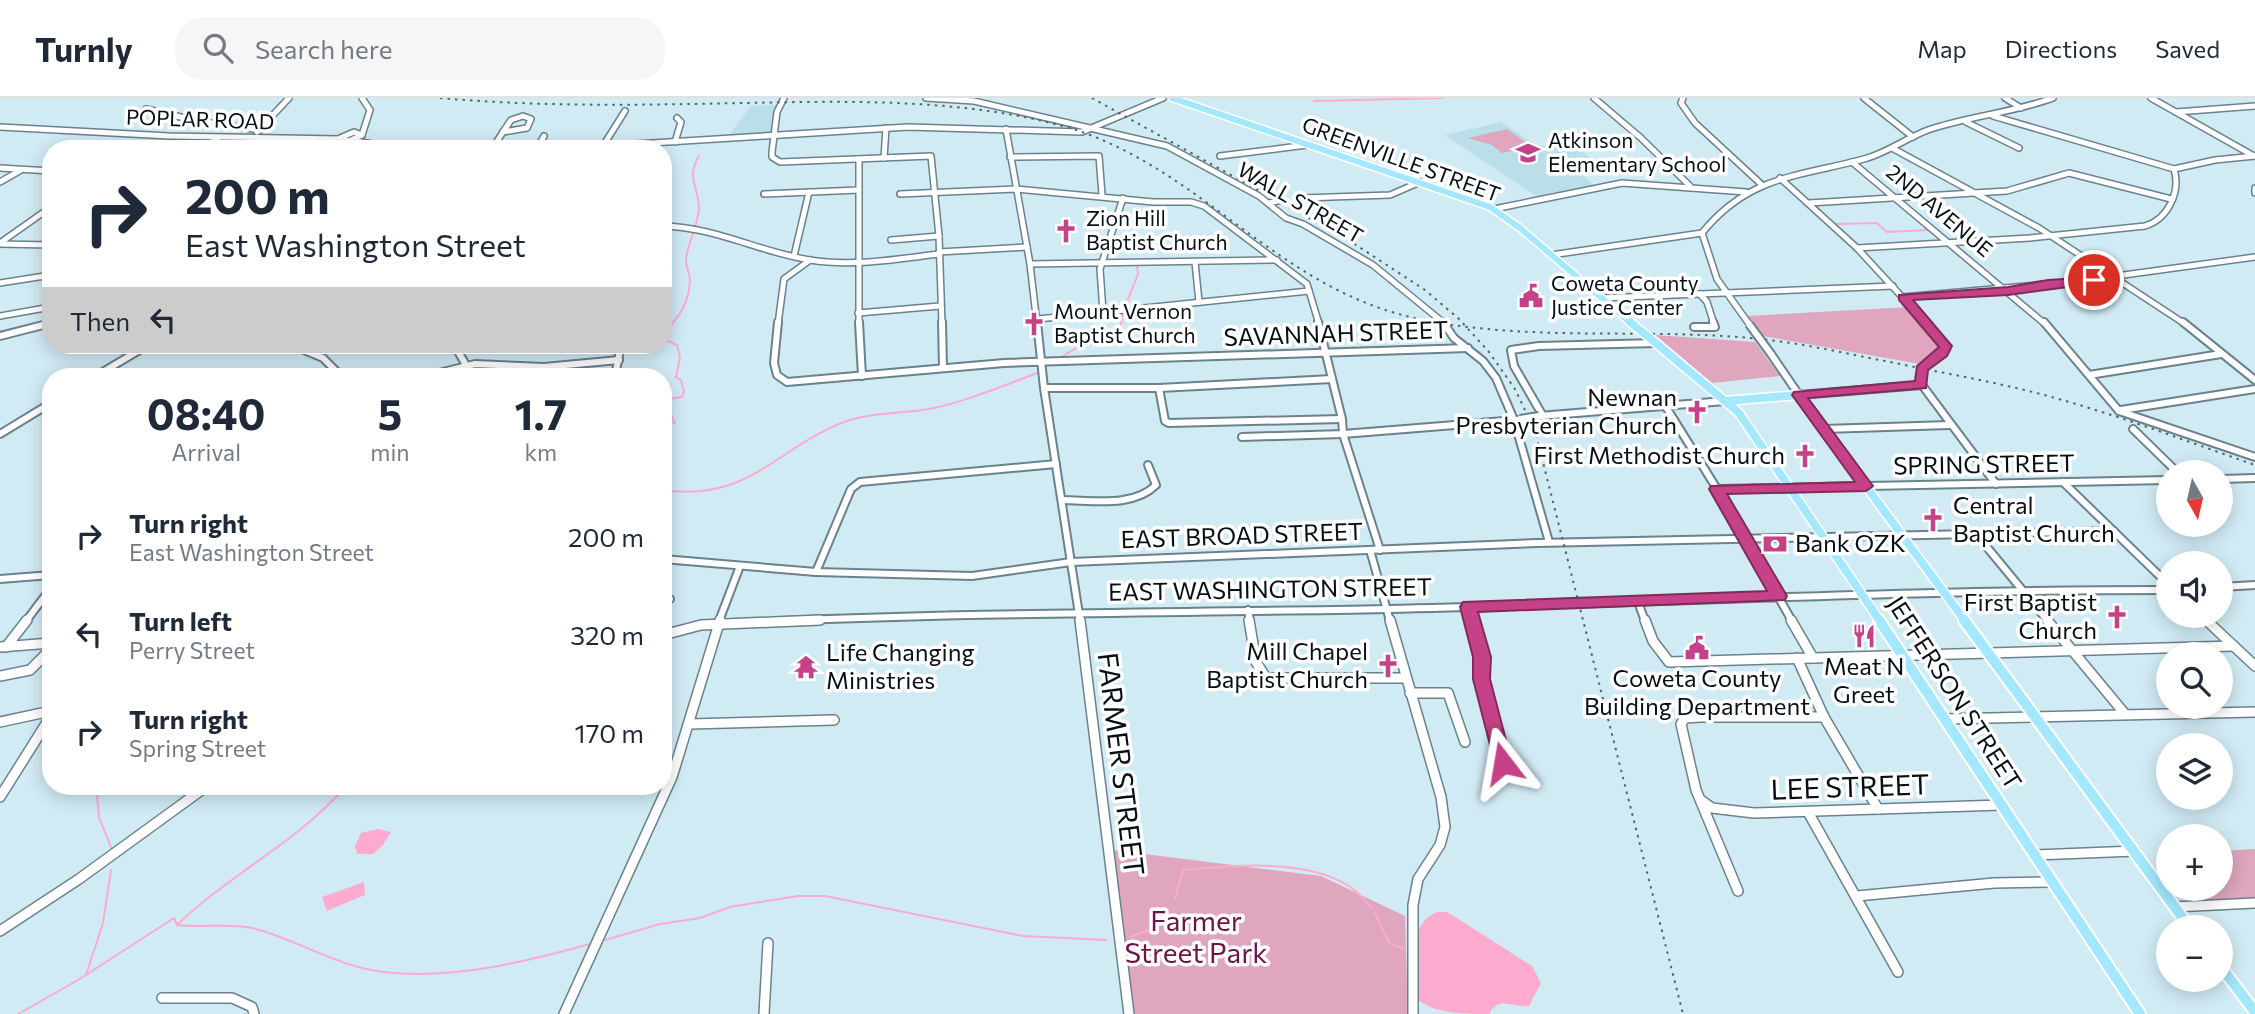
<!DOCTYPE html>
<meta charset="utf-8">
<style>
:root{--surface:#fff;--page:#f6f6f7;--text:#1f2937;--muted:#747a83;--line:#e0e1e3}
body{margin:0;font-family:Commissioner,sans-serif;background:var(--page);color:var(--text);height:100vh;display:flex;flex-direction:column;font-size:26px;white-space:nowrap}
*{box-sizing:border-box;margin:0}
p{font-size:23px;color:var(--muted)}
.icon{flex:none;width:38px;height:38px;fill:none;stroke:currentColor;stroke-width:2;stroke-linecap:round;stroke-linejoin:round}
.map{position:relative;flex:1;overflow:hidden}
.drawer{position:absolute;left:42px;top:270px;width:630px;height:427px;display:flex;flex-direction:column;background:var(--surface);border-radius:28px;box-shadow:0 4px 18px #0003}
.drawer>*{flex:none}
.guide{position:absolute;left:42px;top:42px;width:630px;height:214px;border-radius:28px;box-shadow:0 4px 18px #0003;background:#fff;color:var(--text);overflow:hidden}
.needle{width:46px;rotate:172deg}
.buttons{position:absolute;left:2156px;top:362px;display:grid;gap:14px}
.buttons a{display:grid;place-items:center;width:77px;height:77px;border-radius:50%;background:var(--surface);box-shadow:0 4px 18px #0003;font-size:35px}
.pin{position:absolute;display:grid;place-items:center;width:60px;height:60px;color:#fff;margin:-30px;border:4px solid #fff;border-radius:50%;box-shadow:0 2px 7px #0007}
.me{position:absolute;width:77px;margin:-38px;rotate:346deg;stroke-linejoin:round;filter:drop-shadow(0 0 5px #0008)}
.turn{display:flex;align-items:center;gap:24px;height:147px;padding:0 28px;font-size:32px}
.turn .icon{width:91px;height:91px;stroke-width:2.5}
.turn b{display:block;font-size:49px;line-height:60px}
.then{display:flex;align-items:center;height:66px;padding:0 28px;background:#0003;gap:14px;font-size:26px}
.eta{display:flex;justify-content:space-evenly;align-items:center;height:119px;text-align:center}
.eta b{font-size:42px;font-weight:700;line-height:49px}
ul{padding:0;list-style:none}
li{display:flex;align-items:center;gap:21px;height:98px;padding:0 28px}
li div{flex:1}
li b{display:block;font-size:26px}
li em{font-style:normal}
header{display:flex;align-items:center;gap:42px;box-sizing:border-box;height:98px;padding:0 35px;background:var(--surface);border-bottom:2px solid var(--line)}
header strong{font-size:33px}
nav{display:flex;gap:38px;margin-inline-start:auto;font-size:24px}
.search{width:490px;height:63px;background:var(--page);display:flex;align-items:center;gap:18px;box-sizing:border-box;padding:0 24px;border-radius:28px;color:var(--muted);font-size:26px}
.map>svg:first-child{display:block}
</style>
<header>
<strong>Turnly</strong>
<div class="search"><svg class="icon" aria-label="search" viewBox="0 0 24 24"><circle cx="10" cy="10" r="6"/><path d="M15 15l6 6"/></svg>Search here</div>
<nav><a>Map</a><a>Directions</a><a>Saved</a></nav>
</header>
<div class="map">
<svg width="2255" height="916" viewBox="0 0 2255 916">
<rect width="100%" height="100%" fill="#d1ebf5"/>
<g fill="#bbdeeb">
<path d="M781,7L776,38L726,41L751,8Z"/>
<path d="M1501,24L1538,48L1575,46L1592,62L1571,65L1593,87L1536,98L1445,37Z"/>
</g>
<g fill="#dfa6be">
<path d="M1507,31L1533,49L1502,55L1492,47L1468,40Z"/>
<path d="M1909,209L1942,249L1920,266L1763,238L1747,218Z"/>
<path d="M1655,237L1755,244L1780,278L1712,285Z"/>
<path d="M1105,751L1321,778L1405,818L1408,916H1128Z"/>
<path d="M2255,751V800L2191,803L2182,791H2221V753Z"/>
</g>
<g fill="#fcabcf">
<path d="M378,731L391,734L383,747L373,756H357L355,748L361,735Z"/>
<path d="M364,784L365,797L327,813L322,799Z"/>
<path d="M1437,814H1447L1457,820L1532,868L1541,885L1529,908C1512,910 1499,897 1489,916C1464,916 1435,916 1417,901C1416,872 1405,827 1437,814Z"/>
</g>
<g fill="none" stroke-linecap="round" stroke-linejoin="round">
<g stroke="#fcabcf" stroke-width="2">
<path d="M1314,3L1443,0"/>
<path d="M1836,126L1877,125L1887,134L1928,132"/>
<path d="M1125,209L1138,176L1137,167"/>
<path d="M1058,261L1078,249L1118,240L1123,214"/>
<path d="M663,326L675,325L666,306L668,301L682,299L684,294L681,282L676,279L680,259L677,247L666,242L663,237C679,218 689,207 690,182C690,174 685,168 686,161C688,143 699,126 699,109C698,87 686,80 699,58"/>
<path d="M663,342L671,364L663,386"/>
<path d="M663,403L671,393C754,401 781,345 850,322C878,313 906,316 934,310C970,302 1005,287 1040,274"/>
<path d="M96,688L99,719L111,749"/>
<path d="M1175,801L1183,772C1238,767 1337,756 1371,810"/>
<path d="M1375,815L1389,845L1404,851"/>
<path d="M178,826C230,776 299,743 346,688"/>
<path d="M1130,839L1153,830L1169,816"/>
<path d="M605,842L660,826L700,820L730,809L798,798H825L1023,838L1106,842"/>
<path d="M86,877L103,825L111,772"/>
<path d="M18,916L78,882L174,820L177,827C202,830 228,825 252,830C297,841 337,869 384,874C452,882 525,864 590,846"/>
</g>
<g stroke="#6b828c" stroke-width="8">
<g id="minor-far2">
<path d="M362,0L370,12L362,37"/>
<path d="M784,0L777,14L772,54V59L780,64L931,58L939,138L942,226"/>
<path d="M926,0L974,3L1167,48L1259,98L1286,120L1303,126L1373,167L1445,226"/>
<path d="M1594,0L1641,40L1690,88"/>
<path d="M1683,0L1681,5L1695,25L1761,86"/>
<path d="M1864,0L1913,39"/>
<path d="M2005,0L2021,10"/>
<path d="M2151,0L2254,58"/>
<path d="M146,11L198,23L260,32"/>
<path d="M2176,14L2255,8"/>
<path d="M523,18L531,21L527,30L503,34L511,22Z"/>
<path d="M1993,18L2174,71"/>
<path d="M1966,24L2019,50"/>
<path d="M0,29L169,38L338,41"/>
<path d="M1006,31L1030,166L1037,226"/>
<path d="M257,34L289,0"/>
<path d="M354,34L362,37L349,43L338,41Z"/>
<path d="M356,43L383,48"/>
<path d="M675,44L681,24L677,20"/>
<path d="M603,48L625,13"/>
<path d="M1892,50L2039,130L2185,226"/>
<path d="M201,51L218,40"/>
<path d="M492,51L503,34"/>
<path d="M537,51L544,38"/>
<path d="M556,51L908,29L1082,34L1163,0"/>
<path d="M1220,58L1307,47"/>
<path d="M1010,59L1099,58L1102,97"/>
<path d="M884,60L886,30"/>
<path d="M1852,64L2045,226"/>
<path d="M0,70L51,73"/>
<path d="M1780,80L1857,150L1927,226"/>
<path d="M0,84L21,72"/>
<path d="M2255,90V95"/>
<path d="M764,96L859,92"/>
<path d="M900,96L1016,91L1153,104H1191L1204,108L1307,186L1319,226"/>
<path d="M1302,100L1390,97L1420,84"/>
<path d="M1269,105L1282,102"/>
<path d="M1809,105L2007,93L2069,75L2171,101"/>
<path d="M1494,111L1622,85L1746,94"/>
<path d="M663,128C715,129 759,154 810,162C853,169 896,161 939,156"/>
<path d="M891,142L939,138"/>
<path d="M0,145L51,109"/>
<path d="M0,146L51,147"/>
<path d="M1857,150L2030,140L2145,128C2168,121 2181,94 2174,71L2215,62L2255,58"/>
<path d="M939,154L1027,149"/>
<path d="M1551,157L1702,135"/>
<path d="M794,158L809,94"/>
<path d="M1195,164L1199,204"/>
<path d="M1030,166L1277,162"/>
<path d="M0,185L51,177"/>
<path d="M1700,196L1707,204L1714,226"/>
<path d="M1903,199L2080,183L2255,159"/>
<path d="M1601,200L1893,188"/>
<path d="M1103,214L1100,171L1123,100"/>
<path d="M858,215L940,208"/>
<path d="M0,218L51,209"/>
<path d="M1038,221L1309,193"/>
<path d="M48,226L51,225"/>
<path d="M778,226L784,181L810,162"/>
<path d="M859,226V61"/>
<path d="M1749,226L1717,181L1702,135C1749,77 1798,79 1864,61C1887,55 1906,40 1928,32C1969,18 2012,15 2053,0"/>
</g>
</g>
<g stroke="#6b828c" stroke-width="10">
<g id="minor-far1">
<path d="M778,224L774,265L777,277L787,284L1004,265L1468,250"/>
<path d="M859,224L862,278"/>
<path d="M942,224L943,270"/>
<path d="M1037,224L1044,290L1080,523"/>
<path d="M1318,224L1342,321L1343,336L1380,452"/>
<path d="M1443,224L1454,240L1483,263L1496,280L1514,322L1549,444"/>
<path d="M1925,224L1946,248L1942,255L1922,270V287L1996,386"/>
<path d="M2044,224L2119,313"/>
<path d="M2183,224L2255,282"/>
<path d="M1694,229H1715L1713,224"/>
<path d="M0,238L51,225"/>
<path d="M292,247L323,260L341,278"/>
<path d="M456,250L466,267"/>
<path d="M1771,256L1799,297L1922,287"/>
<path d="M2089,277L2221,256"/>
<path d="M96,278L148,247"/>
<path d="M427,278L475,266L544,269L619,262"/>
<path d="M615,278L621,247"/>
<path d="M1044,290H1159L1332,281"/>
<path d="M1159,290L1165,323L1169,325L1342,321"/>
<path d="M1666,309L1717,391L1792,523"/>
<path d="M2121,312L2255,291"/>
<path d="M2119,313L2255,359"/>
<path d="M1539,318L1725,303"/>
<path d="M1543,318L1514,268L1511,252L1539,248L1656,245"/>
<path d="M1824,331L1949,327"/>
<path d="M2133,331L2177,374"/>
<path d="M0,336L51,305"/>
<path d="M1242,339L1343,336L1517,322"/>
<path d="M2221,381L2255,380"/>
<path d="M2063,384L2168,486"/>
<path d="M1717,391L2168,382"/>
<path d="M1062,402C1092,402 1133,410 1156,387L1148,367"/>
<path d="M1976,436L2048,523"/>
<path d="M1370,452L1390,523"/>
<path d="M663,461L816,474L972,478L1071,464L1537,445L2114,433"/>
<path d="M816,474L851,391L860,384L1056,366"/>
<path d="M0,481L51,477"/>
<path d="M2221,489L2255,487"/>
<path d="M663,501H670"/>
<path d="M1638,504L1645,523"/>
<path d="M1468,509L1472,523"/>
<path d="M1248,512L1250,523"/>
<path d="M2202,518L2208,523"/>
<path d="M26,523L51,490"/>
<path d="M719,523L740,468"/>
<path d="M782,523C984,514 1186,515 1388,511C1648,505 1908,492 2168,492"/>
</g>
</g>
<g stroke="#6b828c" stroke-width="12">
<g id="minor">
<path d="M1080,522L1129,916"/>
<path d="M1249,522L1256,564L1266,580H1405"/>
<path d="M1390,522L1441,699L1445,729L1440,747L1418,781L1413,807V916"/>
<path d="M1472,522L1482,559V581L1502,665"/>
<path d="M1645,522L1653,543L1669,564L2234,548"/>
<path d="M1791,522L1813,560"/>
<path d="M2047,522L2125,616"/>
<path d="M2206,522L2255,568"/>
<path d="M663,537L701,527L820,522"/>
<path d="M0,549L51,545"/>
<path d="M6,549L27,522"/>
<path d="M1797,560L1824,619L1878,711"/>
<path d="M0,578L30,572L51,551"/>
<path d="M1410,595H1448L1465,644"/>
<path d="M1945,621L2255,614"/>
<path d="M0,624L51,613"/>
<path d="M690,626L834,622"/>
<path d="M0,699L51,618"/>
<path d="M1702,703L1712,710L1754,715L2002,707"/>
<path d="M1808,714L1898,874"/>
<path d="M2035,757L2135,753"/>
<path d="M1738,793L1696,692L1681,626L1685,620L1700,619H1824"/>
<path d="M1857,798L1994,785L2053,784"/>
<path d="M2174,809L2255,805"/>
<path d="M0,833L79,781L207,688"/>
<path d="M162,900H232L252,909L254,916"/>
<path d="M564,916L672,679L720,522"/>
<path d="M764,916L768,845"/>
</g>
</g>
<g stroke="#fff" stroke-width="9">
<path id="major-far2" d="M1172,0L1490,109L1520,130L1632,226"/>
</g>
<g stroke="#fff" stroke-width="11">
<g id="major-far1">
<path d="M1630,224L1636,229"/>
<path d="M1651,241L1739,315L1880,523"/>
<path d="M1725,303L1799,297L1965,523"/>
</g>
</g>
<g stroke="#fff" stroke-width="14">
<g id="major">
<path d="M1879,522L2140,916"/>
<path d="M1964,522L2190,830"/>
<path d="M2221,869L2255,914"/>
</g>
</g>
<use href="#minor-far2" stroke="#fff" stroke-width="5"/>
<use href="#minor-far1" stroke="#fff" stroke-width="6"/>
<use href="#minor" stroke="#fff" stroke-width="9"/>
<use href="#major-far2" stroke="#a3e8fe" stroke-width="6"/>
<use href="#major-far1" stroke="#a3e8fe" stroke-width="8"/>
<use href="#major" stroke="#a3e8fe" stroke-width="10"/>
<g stroke="#55636a" stroke-width="2" stroke-dasharray="2.5 5" stroke-linecap="butt">
<path d="M440,0C541,9 642,7 743,5C852,3 968,0 1073,31C1204,73 1279,192 1419,221C1529,244 1640,230 1750,240C1797,244 1844,255 1890,264C1943,275 1996,284 2048,298C2118,317 2186,343 2255,367"/>
<path d="M1092,0L1350,143L1425,192L1459,221L1489,254L1515,291L1535,333L1683,916"/>
</g>
<g stroke="#6b828c" stroke-width="10" stroke-linecap="butt">
<g id="minor-bridge">
<path d="M1749,226L1771,256"/>
<path d="M1520,321L1539,318"/>
</g>
</g>
<g stroke="#fff" stroke-width="11" stroke-linecap="butt">
<path id="major-bridge" d="M1636,229L1651,241"/>
</g>
<use href="#minor-bridge" stroke="#fff" stroke-width="6"/>
<use href="#major-bridge" stroke="#a3e8fe" stroke-width="8"/>
</g>
<path fill="#c64288" stroke="#812b58" stroke-width="2" d="M2094,179L2098,180V185L2008,197L1913,202L1952,248L1947,258L1928,272L1926,290L1808,300L1873,388L1866,393L1727,396L1787,498L1785,502L1478,514L1491,559L1490,581L1512,665L1509,670L1503,672L1496,670L1473,581V559L1460,509L1463,504L1767,493L1709,391L1711,388L1855,384L1792,297L1794,294L1915,283L1917,268L1939,249L1899,202V197L2008,189L2048,182Z"/>
<defs>
<g id="school-bare" transform="scale(1.89)"><path d="M0-5L7-2L0 1L-7-2ZM-4 1L0 2.5L4 1V4Q0 6-4 4Z" fill="#c64288" stroke="#fff" stroke-width="2.5" paint-order="stroke"/></g>
<g id="church-bare" transform="scale(1.89)"><path d="M-1.2-6h2.4v3.5h3.3v2.4h-3.3V6h-2.4V-.1h-3.3v-2.4h3.3Z" fill="#c64288" stroke="#fff" stroke-width="2.5" paint-order="stroke"/></g>
<g id="civic-bare" transform="scale(1.89)"><path d="M-.6-6.5H3V-4.5H.6V-3L4-1V1h2V6H-6V1h2V-1L-.6-3ZM-1.2 2.5V6h2.4V2.5Z" fill="#c64288" stroke="#fff" stroke-width="2.5" paint-order="stroke"/></g>
<g id="bank-bare" transform="scale(1.89)"><path d="M-6-4H6V4H-6ZM0-2.3a2.3 2.3 0 1 0 0 4.6a2.3 2.3 0 1 0 0-4.6Z" fill="#c64288" stroke="#fff" stroke-width="2.5" paint-order="stroke"/></g>
<g id="restaurant-bare" transform="scale(1.89)"><path d="M-5-6h1v4h1v-4h1v4h1v-4h1v5L-1.5 .5V6h-2V.5L-5-1ZM5-6V6H3V1.5H1.5Q1.5-4 5-6Z" fill="#c64288" stroke="#fff" stroke-width="2.5" paint-order="stroke"/></g>
<g id="temple-bare" transform="scale(1.89)"><path d="M0-6L5-2H3V0L6.5 2.5H4V6H1.5V3h-3V6H-4V2.5H-6.5L-3 0V-2H-5Z" fill="#c64288" stroke="#fff" stroke-width="2.5" paint-order="stroke"/></g>
</defs>
<g fill-rule="evenodd">
<use href="#school-bare" x="1528" y="55"/>
<use href="#church-bare" x="1066" y="133"/>
<use href="#civic-bare" x="1531" y="198"/>
<use href="#church-bare" x="1034" y="226"/>
<use href="#church-bare" x="1697" y="314"/>
<use href="#church-bare" x="1805" y="358"/>
<use href="#church-bare" x="1933" y="422"/>
<use href="#bank-bare" x="1775" y="446"/>
<use href="#church-bare" x="2117" y="519"/>
<use href="#restaurant-bare" x="1864" y="538"/>
<use href="#civic-bare" x="1697" y="550"/>
<use href="#church-bare" x="1388" y="568"/>
<use href="#temple-bare" x="806" y="569"/>
</g>
<g text-anchor="middle" stroke-width="7" stroke-linejoin="round" paint-order="stroke">
<g font-size="21" fill="#070f13" stroke="#fff">
<text transform="translate(200 22) rotate(2)" y="7">POPLAR ROAD</text>
<text transform="translate(1401 62) rotate(20)" y="7">GREENVILLE STREET</text>
<text transform="translate(1300 105) rotate(30)" y="7">WALL STREET</text>
<text transform="translate(1939 113) rotate(40)" y="7">2ND AVENUE</text>
</g>
<g font-size="21" fill="#070f13" stroke="#fff" text-anchor="start">
<text x="1548" y="50">Atkinson<tspan x="1548" dy="24">Elementary School</tspan></text>
<text x="1086" y="128">Zion Hill<tspan x="1086" dy="24">Baptist Church</tspan></text>
<text x="1551" y="193">Coweta County<tspan x="1551" dy="24">Justice Center</tspan></text>
<text x="1054" y="221">Mount Vernon<tspan x="1054" dy="24">Baptist Church</tspan></text>
</g>
<g font-size="24" fill="#070f13" stroke="#fff">
<text transform="translate(1336 236) rotate(-2)" y="8">SAVANNAH STREET</text>
<text transform="translate(1984 367) rotate(-1)" y="8">SPRING STREET</text>
<text transform="translate(1242 438) rotate(-2)" y="8">EAST BROAD STREET</text>
<text transform="translate(1270 492) rotate(-1)" y="8">EAST WASHINGTON STREET</text>
<text transform="translate(1954 595) rotate(57)" y="8">JEFFERSON STREET</text>
</g>
<g font-size="24" fill="#070f13" stroke="#fff" text-anchor="end">
<text x="1677" y="308">Newnan<tspan x="1677" dy="28">Presbyterian Church</tspan></text>
<text x="1785" y="366">First Methodist Church</text>
<text x="1953" y="416" text-anchor="start">Central<tspan x="1953" dy="28">Baptist Church</tspan></text>
<text x="1795" y="454" text-anchor="start">Bank OZK</text>
<text x="2097" y="513">First Baptist<tspan x="2097" dy="28">Church</tspan></text>
<text x="1368" y="562">Mill Chapel<tspan x="1368" dy="28">Baptist Church</tspan></text>
<text x="826" y="563" text-anchor="start">Life Changing<tspan x="826" dy="28">Ministries</tspan></text>
<text x="1864" y="577" text-anchor="middle">Meat N<tspan x="1864" dy="28">Greet</tspan></text>
<text x="1697" y="589" text-anchor="middle">Coweta County<tspan x="1697" dy="28">Building Department</tspan></text>
</g>
<g font-size="28" fill="#070f13" stroke="#fff">
<text transform="translate(1121 666) rotate(83)" y="10">FARMER STREET</text>
<text transform="translate(1850 689) rotate(-2)" y="10">LEE STREET</text>
</g>
<g font-size="28" fill="#6e1247" stroke="#fff">
<text x="1196" y="833">Farmer<tspan x="1196" dy="32">Street Park</tspan></text>
</g>
</g>
</svg>
<div class="buttons">
<a><svg class="needle" viewBox="-14 -14 28 28"><path d="M0-13l5 13h-10z" fill="#e53935"/><path d="M0 13l5-13h-10z" fill="#747a83"/></svg></a>
<a><svg class="icon" aria-label="sound" viewBox="0 0 24 24"><path d="M4 9h4l5-4v14l-5-4H4zM17 9q2 3 0 6"/></svg></a>
<a><svg class="icon" aria-label="search" viewBox="0 0 24 24"><circle cx="10" cy="10" r="6"/><path d="M15 15l6 6"/></svg></a>
<a><svg class="icon" aria-label="layers" viewBox="0 0 24 24"><path d="M12 4l9 5-9 5-9-5zM3 14l9 5 9-5"/></svg></a>
<a>+</a>
<a>−</a>
</div>
<div class="pin" style="left:2094px;top:182px;background:#d93025"><svg class="icon" aria-label="arrive" viewBox="0 0 24 24"><path d="M6 21V4h12l-3 4 3 4H6"/></svg></div>
<svg class="me" style="left:1503px;top:665px" viewBox="-20 -20 40 40"><path d="M0-17L14 15 0 8-14 15z" fill="#c64288" stroke="#fff" stroke-width="4"/></svg>
<div class="guide">
<div class="turn"><svg class="icon" aria-label="right" viewBox="0 0 24 24"><path d="M7 20v-9h11M14 6l5 5-5 5"/></svg><div><b>200 m</b>East Washington Street</div></div>
<div class="then">Then<svg class="icon" aria-label="left" viewBox="0 0 24 24"><path d="M17 20v-9H6M10 6l-5 5 5 5"/></svg></div>
</div>
<section class="drawer">
<div class="eta">
<div><b>08:40</b><p>Arrival</p></div>
<div><b>5</b><p>min</p></div>
<div><b>1.7</b><p>km</p></div>
</div>
<ul>
<li><svg class="icon" aria-label="right" viewBox="0 0 24 24"><path d="M7 20v-9h11M14 6l5 5-5 5"/></svg><div><b>Turn right</b><p>East Washington Street</p></div><em>200 m</em></li>
<li><svg class="icon" aria-label="left" viewBox="0 0 24 24"><path d="M17 20v-9H6M10 6l-5 5 5 5"/></svg><div><b>Turn left</b><p>Perry Street</p></div><em>320 m</em></li>
<li><svg class="icon" aria-label="right" viewBox="0 0 24 24"><path d="M7 20v-9h11M14 6l5 5-5 5"/></svg><div><b>Turn right</b><p>Spring Street</p></div><em>170 m</em></li>
</ul>
</section>
</div>
